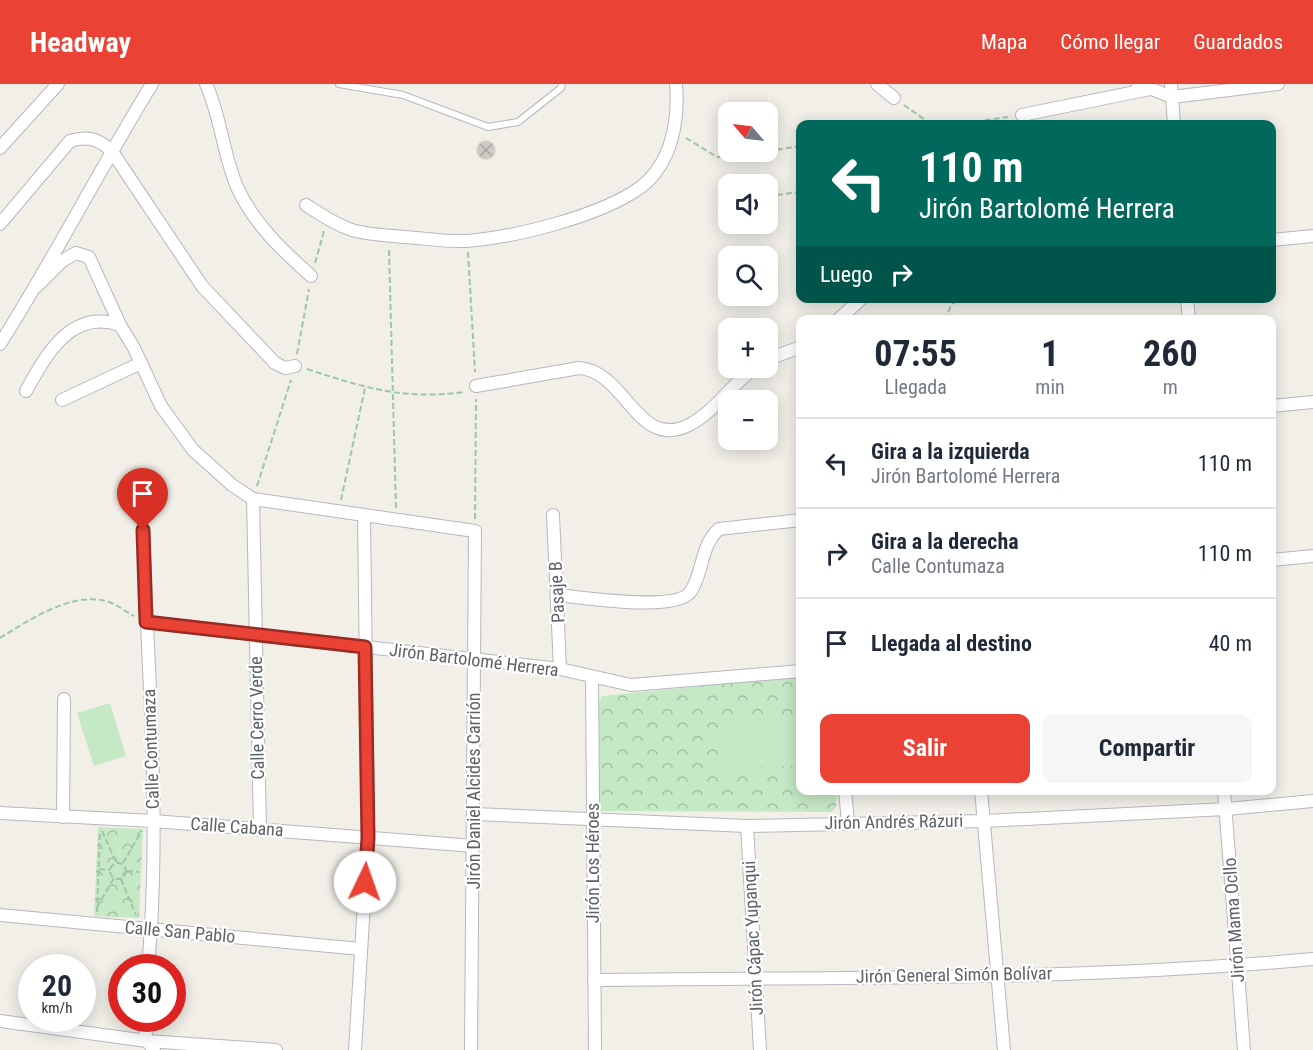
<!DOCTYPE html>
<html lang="es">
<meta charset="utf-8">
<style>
:root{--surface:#fff;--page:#f6f6f7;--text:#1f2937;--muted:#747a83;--line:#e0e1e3;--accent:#ea4335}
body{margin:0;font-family:"Roboto Condensed",sans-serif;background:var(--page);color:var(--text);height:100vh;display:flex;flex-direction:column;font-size:22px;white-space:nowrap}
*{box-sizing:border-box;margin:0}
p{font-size:20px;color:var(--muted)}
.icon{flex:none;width:33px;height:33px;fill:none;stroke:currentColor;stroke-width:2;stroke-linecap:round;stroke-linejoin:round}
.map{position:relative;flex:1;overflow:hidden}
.panel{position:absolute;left:796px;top:231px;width:480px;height:480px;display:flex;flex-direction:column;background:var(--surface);border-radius:12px;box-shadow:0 3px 15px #0003}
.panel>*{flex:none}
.hud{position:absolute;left:796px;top:36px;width:480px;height:183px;border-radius:12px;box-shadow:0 3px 15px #0003;background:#00695c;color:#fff;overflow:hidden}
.needle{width:39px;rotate:298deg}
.buttons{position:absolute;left:718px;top:18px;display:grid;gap:12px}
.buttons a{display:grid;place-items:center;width:60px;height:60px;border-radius:12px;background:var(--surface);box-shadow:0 3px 15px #0003;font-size:30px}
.speed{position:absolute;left:18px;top:870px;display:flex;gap:12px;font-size:30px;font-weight:700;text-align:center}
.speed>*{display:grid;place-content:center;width:78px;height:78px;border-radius:50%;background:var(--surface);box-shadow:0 3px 15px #0003;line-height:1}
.speed small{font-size:15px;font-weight:400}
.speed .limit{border:9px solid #d22;background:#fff;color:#111}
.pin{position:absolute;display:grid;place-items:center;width:51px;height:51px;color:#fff;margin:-62px -26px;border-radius:50% 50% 50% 0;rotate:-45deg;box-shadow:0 0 6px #0007}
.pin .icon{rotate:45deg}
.me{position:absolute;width:66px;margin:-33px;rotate:3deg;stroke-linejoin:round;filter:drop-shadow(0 0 4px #0008)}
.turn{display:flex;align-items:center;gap:21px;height:126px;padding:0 24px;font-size:27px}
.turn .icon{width:78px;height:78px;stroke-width:2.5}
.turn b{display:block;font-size:42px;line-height:51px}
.then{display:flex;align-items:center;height:57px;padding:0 24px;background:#0003;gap:12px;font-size:22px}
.eta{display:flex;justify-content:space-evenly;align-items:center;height:102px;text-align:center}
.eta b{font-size:36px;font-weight:700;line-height:42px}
.action{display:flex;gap:12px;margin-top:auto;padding:12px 24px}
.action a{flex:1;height:69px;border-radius:12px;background:var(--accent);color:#fff;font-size:24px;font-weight:700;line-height:69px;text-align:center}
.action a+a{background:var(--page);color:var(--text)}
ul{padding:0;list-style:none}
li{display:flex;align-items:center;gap:18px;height:90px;padding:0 24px;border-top:2px solid var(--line)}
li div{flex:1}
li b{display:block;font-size:22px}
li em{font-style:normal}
header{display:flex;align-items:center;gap:36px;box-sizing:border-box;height:84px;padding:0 30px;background:var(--accent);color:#fff}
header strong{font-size:28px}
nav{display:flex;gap:33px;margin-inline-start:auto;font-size:21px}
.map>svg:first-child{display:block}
</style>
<header>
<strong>Headway</strong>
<nav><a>Mapa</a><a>Cómo llegar</a><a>Guardados</a></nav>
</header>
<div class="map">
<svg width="1313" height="966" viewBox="0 0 1313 966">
<defs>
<pattern id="park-crowns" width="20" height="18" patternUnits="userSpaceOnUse" patternTransform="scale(1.5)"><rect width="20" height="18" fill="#c5e8c5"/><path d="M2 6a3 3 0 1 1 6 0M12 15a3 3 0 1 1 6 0" fill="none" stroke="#a3c0a4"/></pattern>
<pattern id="building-cross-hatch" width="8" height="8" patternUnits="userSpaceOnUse" patternTransform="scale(1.5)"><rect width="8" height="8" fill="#cccac5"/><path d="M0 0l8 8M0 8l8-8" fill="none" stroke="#a9a8a4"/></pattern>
</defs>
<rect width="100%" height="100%" fill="#f1efe8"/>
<g fill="url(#park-crowns)">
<path d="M801,592V706L837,707L836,722L832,728L601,727L598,724L599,619L602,612Z"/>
<path d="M98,743L143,745L139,834L94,832Z"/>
</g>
<g fill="#c5e8c5">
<path d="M110,619L126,672L94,682L77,629Z"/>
<path d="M795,634L796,682L719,685L718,637Z"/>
</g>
<circle fill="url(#building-cross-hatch)" stroke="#d6d1c6" stroke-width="1.5" cx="486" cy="66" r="9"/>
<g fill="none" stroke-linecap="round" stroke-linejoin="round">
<g stroke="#b5b8bc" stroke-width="8">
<path id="service" d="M339,0L403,11L488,43L518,38L561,4L562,0"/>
</g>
<g stroke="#b5b8bc" stroke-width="14">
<g id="minor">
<path d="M206,0C221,33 223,70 237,103C254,140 281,165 311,192"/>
<path d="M877,0L894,14"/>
<path d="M1138,0L1172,13L1278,0"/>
<path d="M1171,0L1174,40"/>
<path d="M1022,31L1150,5"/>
<path d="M0,64L58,0"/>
<path d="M306,121C320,130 333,139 349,145C366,151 386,151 404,153C424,154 447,158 467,157C516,153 601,132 641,103C672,79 679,36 676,0"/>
<path d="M0,140L70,57C88,52 96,54 111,66L202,202L275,279L285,284L295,282"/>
<path d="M1272,156L1313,152"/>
<path d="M37,202L62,177L76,169L89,173L120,241L134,264L161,322L193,366L232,401L253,415L475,447L471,966"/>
<path d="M1187,214L1189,236"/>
<path d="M838,236L862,214"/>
<path d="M0,260C54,175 99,86 152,0"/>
<path d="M768,275L801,263"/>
<path d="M476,302L579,284C626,287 637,367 689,341C716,327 731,300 755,284"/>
<path d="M26,307C46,271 71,224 120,241"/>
<path d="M62,316L141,279"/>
<path d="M1272,322L1313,318"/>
<path d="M253,415L260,745"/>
<path d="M553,431L560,585"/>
<path d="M143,446C148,591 161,739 148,884"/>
<path d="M1272,476L1313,472"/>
<path d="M557,511C582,513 678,529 691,507C704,487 700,462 719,445L801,436"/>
<path d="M146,538L560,585L631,601L801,587"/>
<path d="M592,593L595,966"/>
<path d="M845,706L848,739"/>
<path d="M981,706L1004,966"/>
<path d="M1224,706L1244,966"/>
<path d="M0,729L153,737L474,762"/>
<path d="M474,730L747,742L984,737L1226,725L1313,717"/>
<path d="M63,733L64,615"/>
<path d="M747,742L760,966"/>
<path d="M0,831L361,865"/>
<path d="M594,896C833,893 1074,897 1313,875"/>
<path d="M143,934L147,957L154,966"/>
<path d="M0,937L147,957L276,966"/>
<path d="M355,966L368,754L364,431"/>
</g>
</g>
<g stroke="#9cc7a9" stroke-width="2" stroke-dasharray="6 3" stroke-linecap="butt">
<path d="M904,21L931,40"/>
<path d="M958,40L1008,33"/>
<path d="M686,54L717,73L764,68"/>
<path d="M768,67L801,62"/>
<path d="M768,112L801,108"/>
<path d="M389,166L396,424"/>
<path d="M468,168L475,288"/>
<path d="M315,179L324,147"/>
<path d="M944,236L952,220L961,214"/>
<path d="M297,270L309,205"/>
<path d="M307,285C365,304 403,316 465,308"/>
<path d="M257,402L291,296"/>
<path d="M341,416L365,304"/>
<path d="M475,435L476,315"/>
<path d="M0,554C29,536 74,506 109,518C118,521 126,528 134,532"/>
<path d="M102,747L116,778"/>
<circle cx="118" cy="787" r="8"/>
<path d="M123,779L141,748"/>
<path d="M99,785L110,786"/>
<path d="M127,787L139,788"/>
<path d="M121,795L136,831"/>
<path d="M97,823L114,794"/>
<path d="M97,828L100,747"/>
</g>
<use href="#service" stroke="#fff" stroke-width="6"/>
<use href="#minor" stroke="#fff" stroke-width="12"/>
</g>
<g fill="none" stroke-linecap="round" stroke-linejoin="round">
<g stroke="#982c22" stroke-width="15">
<path id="route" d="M143,446L146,538L365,563L368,754L365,798"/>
</g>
<use href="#route" stroke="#ea4335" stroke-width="10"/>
</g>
<g text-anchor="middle" stroke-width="4.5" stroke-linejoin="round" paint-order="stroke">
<g font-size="18" fill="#5f6368" stroke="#fff">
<text transform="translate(557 508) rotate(-93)" y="6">Pasaje B</text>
<text transform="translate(474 576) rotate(7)" y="6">Jirón Bartolomé Herrera</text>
<text transform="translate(257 634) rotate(-91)" y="6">Calle Cerro Verde</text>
<text transform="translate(151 665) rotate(-92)" y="6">Calle Contumaza</text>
<text transform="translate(474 707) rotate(-90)" y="6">Jirón Daniel Alcides Carrión</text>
<text transform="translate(894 738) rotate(-1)" y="6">Jirón Andrés Rázuri</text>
<text transform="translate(237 743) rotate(4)" y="6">Calle Cabana</text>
<text transform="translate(593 779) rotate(-90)" y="6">Jirón Los Héroes</text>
<text transform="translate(1234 836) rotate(-94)" y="6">Jirón Mama Ocllo</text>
<text transform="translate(180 848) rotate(5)" y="6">Calle San Pablo</text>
<text transform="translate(753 854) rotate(-93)" y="6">Jirón Cápac Yupanqui</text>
<text transform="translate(954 891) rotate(-1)" y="6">Jirón General Simón Bolívar</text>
</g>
</g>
</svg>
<div class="buttons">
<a><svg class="needle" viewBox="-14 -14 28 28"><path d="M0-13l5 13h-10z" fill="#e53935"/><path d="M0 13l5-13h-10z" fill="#747a83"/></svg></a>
<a><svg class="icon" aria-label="sound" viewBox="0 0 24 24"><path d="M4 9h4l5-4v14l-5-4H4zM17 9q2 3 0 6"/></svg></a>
<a><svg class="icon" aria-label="search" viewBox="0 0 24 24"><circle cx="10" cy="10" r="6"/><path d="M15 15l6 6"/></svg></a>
<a>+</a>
<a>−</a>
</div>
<div class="speed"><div>20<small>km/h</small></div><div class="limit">30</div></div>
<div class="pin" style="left:143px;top:446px;background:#d93025"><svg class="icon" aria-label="arrive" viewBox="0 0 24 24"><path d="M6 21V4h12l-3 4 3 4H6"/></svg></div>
<svg class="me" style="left:365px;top:798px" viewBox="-20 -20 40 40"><circle r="19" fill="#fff"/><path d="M0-13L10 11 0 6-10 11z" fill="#ea4335"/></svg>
<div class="hud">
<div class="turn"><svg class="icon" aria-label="left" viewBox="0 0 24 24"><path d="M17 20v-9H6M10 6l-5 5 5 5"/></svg><div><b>110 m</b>Jirón Bartolomé Herrera</div></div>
<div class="then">Luego<svg class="icon" aria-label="right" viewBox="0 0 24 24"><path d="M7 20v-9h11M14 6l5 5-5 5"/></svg></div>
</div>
<section class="panel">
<div class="eta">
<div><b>07:55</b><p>Llegada</p></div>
<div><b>1</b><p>min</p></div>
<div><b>260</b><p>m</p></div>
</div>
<ul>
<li><svg class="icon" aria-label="left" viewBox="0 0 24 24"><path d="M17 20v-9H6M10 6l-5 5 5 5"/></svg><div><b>Gira a la izquierda</b><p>Jirón Bartolomé Herrera</p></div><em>110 m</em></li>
<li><svg class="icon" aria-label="right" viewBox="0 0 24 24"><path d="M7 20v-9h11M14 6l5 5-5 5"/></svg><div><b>Gira a la derecha</b><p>Calle Contumaza</p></div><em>110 m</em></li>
<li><svg class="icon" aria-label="arrive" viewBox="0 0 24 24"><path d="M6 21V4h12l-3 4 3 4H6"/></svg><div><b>Llegada al destino</b></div><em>40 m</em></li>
</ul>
<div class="action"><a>Salir</a><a>Compartir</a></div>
</section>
</div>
